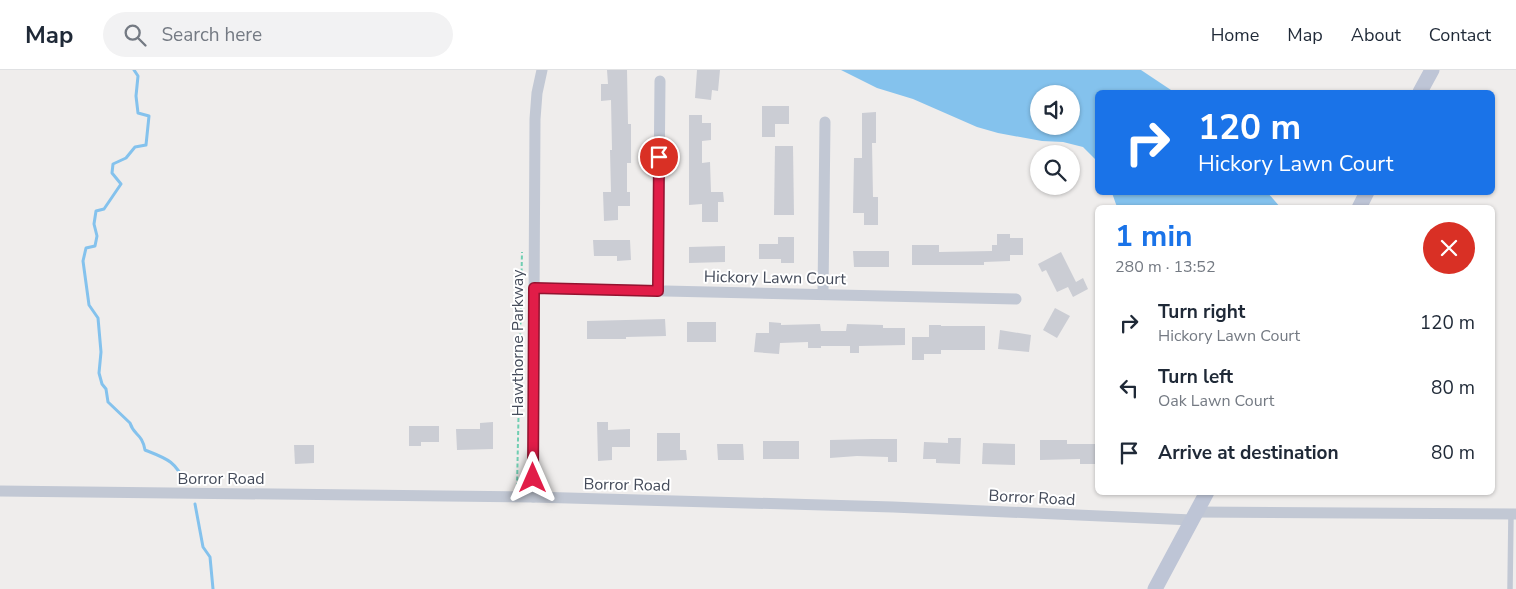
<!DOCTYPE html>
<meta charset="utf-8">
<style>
:root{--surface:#fff;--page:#f2f2f3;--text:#1f2937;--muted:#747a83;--line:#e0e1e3;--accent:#1a73e8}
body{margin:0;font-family:"Nunito Sans",sans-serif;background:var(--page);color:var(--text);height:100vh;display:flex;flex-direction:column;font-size:19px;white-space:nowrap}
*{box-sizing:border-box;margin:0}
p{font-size:16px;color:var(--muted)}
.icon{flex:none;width:28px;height:28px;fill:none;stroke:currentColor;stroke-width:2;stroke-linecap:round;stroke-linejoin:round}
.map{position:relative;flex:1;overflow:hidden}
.details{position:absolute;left:1095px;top:135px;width:400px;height:290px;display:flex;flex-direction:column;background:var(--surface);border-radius:8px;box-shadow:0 1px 4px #0004}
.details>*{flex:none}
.top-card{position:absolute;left:1095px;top:20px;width:400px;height:105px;border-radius:8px;box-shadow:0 1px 4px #0004;background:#1a73e8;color:#fff;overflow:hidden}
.tools{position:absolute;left:1030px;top:15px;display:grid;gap:10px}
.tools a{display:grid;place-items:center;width:50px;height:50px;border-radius:50%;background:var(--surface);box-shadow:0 1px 4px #0004;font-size:25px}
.pin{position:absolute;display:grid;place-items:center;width:42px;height:42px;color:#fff;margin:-21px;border:2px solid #fff;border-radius:50%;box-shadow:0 1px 5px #0007}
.me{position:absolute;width:55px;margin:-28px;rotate:0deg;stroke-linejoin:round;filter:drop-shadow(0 0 4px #0008)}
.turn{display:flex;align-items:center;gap:18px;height:105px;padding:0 20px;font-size:22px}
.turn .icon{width:65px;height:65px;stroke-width:2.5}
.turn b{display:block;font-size:35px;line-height:42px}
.round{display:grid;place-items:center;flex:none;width:52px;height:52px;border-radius:26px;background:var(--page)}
.overview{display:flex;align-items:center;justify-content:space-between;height:85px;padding:0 20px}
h1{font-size:30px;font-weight:700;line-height:38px;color:var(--accent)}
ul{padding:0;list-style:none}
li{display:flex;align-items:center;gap:15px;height:65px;padding:0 20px}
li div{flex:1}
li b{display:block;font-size:19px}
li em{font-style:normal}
header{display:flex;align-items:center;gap:30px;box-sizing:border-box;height:70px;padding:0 25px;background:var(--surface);border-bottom:1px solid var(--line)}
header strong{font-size:24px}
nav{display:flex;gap:28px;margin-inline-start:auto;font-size:18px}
.search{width:350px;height:45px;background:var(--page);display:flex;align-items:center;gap:12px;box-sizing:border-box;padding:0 18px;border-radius:28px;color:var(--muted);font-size:19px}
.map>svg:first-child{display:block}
</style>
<header>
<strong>Map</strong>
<div class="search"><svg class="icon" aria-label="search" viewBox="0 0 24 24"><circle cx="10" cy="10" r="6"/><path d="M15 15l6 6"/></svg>Search here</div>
<nav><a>Home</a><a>Map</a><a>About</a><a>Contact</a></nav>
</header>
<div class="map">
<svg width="1516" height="519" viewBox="0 0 1516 519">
<rect width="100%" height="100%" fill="#efedec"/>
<g fill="#84c2ed" fill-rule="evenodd">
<path d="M841,0H1141L1174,22H1098L1097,91L1083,77L1063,72L1042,71L998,63L977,57L913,29L877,18ZM1039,24H1071V56H1039Z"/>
<path d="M1112,123H1268L1280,137H1117Z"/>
</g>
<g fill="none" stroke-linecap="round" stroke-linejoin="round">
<g stroke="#84c2ed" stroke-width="3">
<path d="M134,0L138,6L136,26L138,43L149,46L146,75L135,77L126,88L113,94L112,103L121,114L104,139L96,141L94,154L97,166L95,176L86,178L83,191L89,235L98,248L101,282L99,303L102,314L106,319L108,332L130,353C134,366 142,363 145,380C168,389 175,391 186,414"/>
<path d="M195,434L203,477L210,487L213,519"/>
</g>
</g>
<g fill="#cbcdd4">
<path d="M607,0H627L628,54H631V93H627V122H630V136H618V150L604,151L603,122H611L610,80H612L611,30L601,31V14H608Z"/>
<path d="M697,0H720L718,21L712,20L711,30L695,28Z"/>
<path d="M762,36H789V54H775V67H762Z"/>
<path d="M876,42V73H872L873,127H878V155H864V143H853L854,88H862V43Z"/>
<path d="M689,45H702V53H711V70L702,71V93L710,92L711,122H723L724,132H718V152H702V134L689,135Z"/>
<path d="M775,76H793L794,145H774Z"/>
<path d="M997,164H1010V168H1023V185H1010V191L984,192V195H912V175H939V182L992,181V175H997Z"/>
<path d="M778,167H794V193H781V189H759V174H778Z"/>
<path d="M593,170H630L631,190L617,191V186H594Z"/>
<path d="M725,176V192L689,193V177Z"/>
<path d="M853,181H889V197H854Z"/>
<path d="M1061,182L1076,212L1083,208L1088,219L1073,227L1068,217L1057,222L1046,200L1042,202L1038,194Z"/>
<path d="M1055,238L1070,246L1057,268L1043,260Z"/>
<path d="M665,249L666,266L626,267V269H587V251Z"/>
<rect x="687" y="252" width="29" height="20"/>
<path d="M769,252L781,253V255L820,254L821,261H846L847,254L883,255V258H905V275L859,276V283H850V276H821V278H808V272L780,273L779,284L754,282L756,263H769Z"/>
<path d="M929,255H941V256H985V280H941V284H924V290H912V267H929Z"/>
<path d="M1000,260L1031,265L1029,282L998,279Z"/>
<path d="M493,352V379L457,380L456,359H480V353Z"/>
<path d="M597,352H608V360L630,359V377H612V390L598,391Z"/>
<path d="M409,356H439V372H421V376H409Z"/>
<path d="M657,363H680V380H686L687,390L657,391Z"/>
<path d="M948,368H961L960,394L936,393V389H923L924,372L948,373Z"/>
<path d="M872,369H897V392H888V387L857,386L830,388V370Z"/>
<path d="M1040,370H1067V374H1098V394H1080V389L1040,390Z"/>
<rect x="763" y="371" width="36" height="18"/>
<path d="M983,373L1015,374V395L982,394Z"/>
<path d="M717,374H743L744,390H718Z"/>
<path d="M294,375H314V393L295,394Z"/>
</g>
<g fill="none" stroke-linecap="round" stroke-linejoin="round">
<path stroke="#70ceb2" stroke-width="2" stroke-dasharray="4 2.5" stroke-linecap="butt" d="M517,417L522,182"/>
<path stroke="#c2c8d4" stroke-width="5.5" d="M1510,519L1511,444"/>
<g stroke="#c2c8d4" stroke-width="11">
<path d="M534,218L1016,229"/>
<path d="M658,221L660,11"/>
<path d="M823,224L825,52"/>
<path d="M0,421L533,427L893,437L1192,450"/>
<path d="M533,427L535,49L537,23L542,0"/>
<path d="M1196,442L1516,444"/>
</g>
<g stroke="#bec5d6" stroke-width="15">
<path d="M1420,22L1432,0"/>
<path d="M1359,138L1367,122"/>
<path d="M1155,519L1207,422"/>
</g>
</g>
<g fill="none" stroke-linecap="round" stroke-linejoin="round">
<g stroke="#92132f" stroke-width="12">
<path id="route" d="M533,408L534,218L658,221L659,87"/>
</g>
<use href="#route" stroke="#e11d48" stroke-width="9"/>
</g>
<g text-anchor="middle" stroke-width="4" stroke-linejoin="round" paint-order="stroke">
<g font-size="16" fill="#444b5a" stroke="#fff">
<text transform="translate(775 207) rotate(1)" y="6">Hickory Lawn Court</text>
<text transform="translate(517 273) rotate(-90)" y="6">Hawthorne Parkway</text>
<text x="221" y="414">Borror Road</text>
<text transform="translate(627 414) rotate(1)" y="6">Borror Road</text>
<text transform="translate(1032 427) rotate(3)" y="6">Borror Road</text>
</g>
</g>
</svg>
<div class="tools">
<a><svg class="icon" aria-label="sound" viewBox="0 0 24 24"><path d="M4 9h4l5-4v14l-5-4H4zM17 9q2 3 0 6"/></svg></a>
<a><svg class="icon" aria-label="search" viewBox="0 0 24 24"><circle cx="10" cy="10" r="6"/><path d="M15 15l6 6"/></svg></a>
</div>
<div class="pin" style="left:659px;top:87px;background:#d93025"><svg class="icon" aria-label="arrive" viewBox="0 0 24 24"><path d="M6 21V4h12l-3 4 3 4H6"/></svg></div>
<svg class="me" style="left:533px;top:408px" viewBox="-20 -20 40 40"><path d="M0-17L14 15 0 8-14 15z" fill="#e11d48" stroke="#fff" stroke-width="4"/></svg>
<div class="top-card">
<div class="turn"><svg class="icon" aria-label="right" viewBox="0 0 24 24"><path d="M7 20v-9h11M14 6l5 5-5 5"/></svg><div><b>120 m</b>Hickory Lawn Court</div></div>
</div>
<section class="details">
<div class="overview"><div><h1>1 min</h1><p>280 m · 13:52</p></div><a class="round" style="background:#d93025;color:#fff"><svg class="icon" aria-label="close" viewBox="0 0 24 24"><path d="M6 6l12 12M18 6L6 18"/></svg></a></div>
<ul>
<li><svg class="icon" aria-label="right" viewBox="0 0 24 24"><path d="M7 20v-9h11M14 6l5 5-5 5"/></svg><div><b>Turn right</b><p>Hickory Lawn Court</p></div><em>120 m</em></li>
<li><svg class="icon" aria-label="left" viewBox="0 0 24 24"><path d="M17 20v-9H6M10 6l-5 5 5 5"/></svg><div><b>Turn left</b><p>Oak Lawn Court</p></div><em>80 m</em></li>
<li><svg class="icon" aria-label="arrive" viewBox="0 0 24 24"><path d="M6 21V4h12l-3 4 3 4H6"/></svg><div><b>Arrive at destination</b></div><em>80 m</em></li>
</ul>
</section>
</div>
